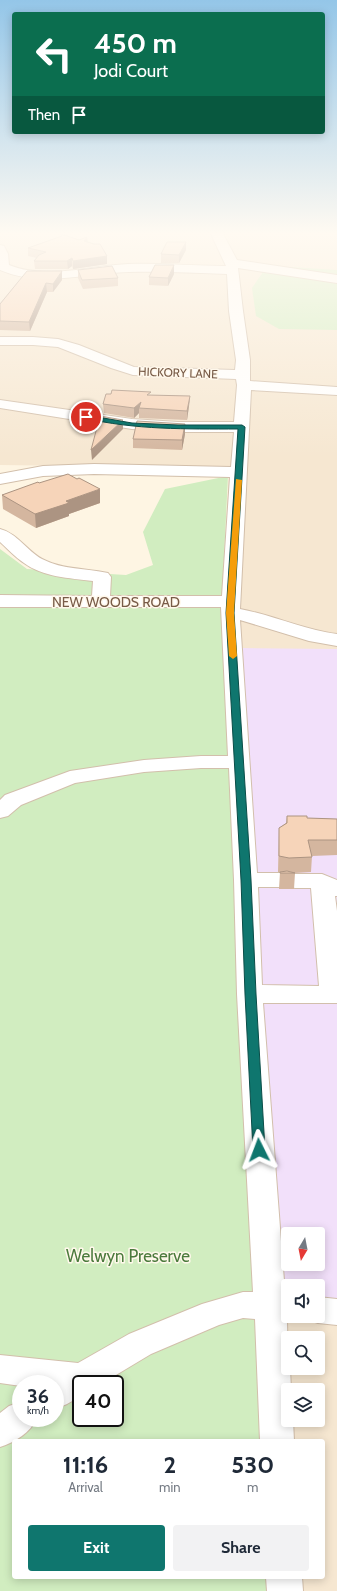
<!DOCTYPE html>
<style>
:root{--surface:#fff;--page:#f2f2f3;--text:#1f2937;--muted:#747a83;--accent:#0f766e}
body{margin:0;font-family:Cabin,sans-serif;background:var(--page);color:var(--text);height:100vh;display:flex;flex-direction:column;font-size:15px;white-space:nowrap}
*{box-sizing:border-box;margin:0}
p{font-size:13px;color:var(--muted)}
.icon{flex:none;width:22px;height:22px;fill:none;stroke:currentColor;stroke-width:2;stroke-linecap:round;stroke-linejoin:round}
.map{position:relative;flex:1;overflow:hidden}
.details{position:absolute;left:12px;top:1439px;width:313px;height:140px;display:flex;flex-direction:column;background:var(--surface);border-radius:4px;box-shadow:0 2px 10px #0003}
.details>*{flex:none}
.top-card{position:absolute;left:12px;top:12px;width:313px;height:122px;border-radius:4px;box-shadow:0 2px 10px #0003;background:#0b6e4f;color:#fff;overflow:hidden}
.needle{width:26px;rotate:190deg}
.tools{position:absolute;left:281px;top:1227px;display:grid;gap:8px}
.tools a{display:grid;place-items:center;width:44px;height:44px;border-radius:4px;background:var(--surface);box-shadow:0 2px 10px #0003;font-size:20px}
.speed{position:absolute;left:12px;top:1375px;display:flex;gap:8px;font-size:20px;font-weight:700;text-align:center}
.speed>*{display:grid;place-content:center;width:52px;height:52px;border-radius:50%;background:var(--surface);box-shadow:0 2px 10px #0003;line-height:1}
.speed small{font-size:10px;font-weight:400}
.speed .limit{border:2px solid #111;border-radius:6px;background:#fff;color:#111}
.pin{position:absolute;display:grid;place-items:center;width:34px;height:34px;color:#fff;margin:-17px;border:2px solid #fff;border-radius:50%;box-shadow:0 1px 4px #0007}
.me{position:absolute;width:44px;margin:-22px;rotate:357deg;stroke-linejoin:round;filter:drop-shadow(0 0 3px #0008)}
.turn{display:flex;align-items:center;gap:14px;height:84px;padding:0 16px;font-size:18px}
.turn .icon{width:52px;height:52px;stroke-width:2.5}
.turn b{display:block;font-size:28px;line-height:34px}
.then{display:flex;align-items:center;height:38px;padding:0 16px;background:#0003;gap:8px;font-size:15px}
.eta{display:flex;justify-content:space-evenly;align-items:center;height:68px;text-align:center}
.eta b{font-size:24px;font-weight:700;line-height:28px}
.button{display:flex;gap:8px;margin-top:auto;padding:8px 16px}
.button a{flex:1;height:46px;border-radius:4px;background:var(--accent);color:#fff;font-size:16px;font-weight:700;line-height:46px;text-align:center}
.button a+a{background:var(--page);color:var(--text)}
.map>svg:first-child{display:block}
</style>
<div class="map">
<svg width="337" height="1591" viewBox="0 0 337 1591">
<rect width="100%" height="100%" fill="#fef5e3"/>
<path fill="#f6e7d1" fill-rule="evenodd" d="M0,234H337V1591H273L272,1577H323V1441H266L222,607L229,468L0,465ZM288,1234H318V1264H288ZM288,1286H318V1316H288ZM288,1338H318V1368H288ZM288,1390H318V1420H288Z"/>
<path fill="#f2e0fa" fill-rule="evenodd" d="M241,648L337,649V1305L318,1303V1286H288V1300L276,1299ZM288,1234H318V1264H288Z"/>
<g fill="#d1edc0" fill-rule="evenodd">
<path d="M290,267L337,270V330L279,329L256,316L252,288L263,272Z"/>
<path d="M228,476L222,599L0,596V549L27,569L126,575L153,565L143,532L165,489Z"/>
<path d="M0,605L222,607L266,1441H14V1577H272L273,1591H0ZM21,1384H55V1418H21ZM81,1384H115V1418H81Z"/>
</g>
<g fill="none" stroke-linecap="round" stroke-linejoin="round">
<g stroke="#d2bfab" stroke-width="2">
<g id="minor">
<path d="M211,234H223L237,260L337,275V283L238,268L243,311L250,360V381L337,387V395L251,390L240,609C273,615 304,630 337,634V646L309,641L240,620L257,873H279L288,875L295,874H322L337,880V896H335L337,911V1003H263L285,1294H288V1316H299L287,1320L288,1368H290L291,1390H288V1420H293L294,1441H260L255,1319L243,1318L219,1325L151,1354L101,1384H81V1396L67,1404L55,1409V1384H21V1386L0,1383V1355L78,1363L129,1334L202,1304L243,1292H253L237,994L234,880L229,768H201L144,772L75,783L21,805L8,816L0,818V800L5,795L70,771L144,760L201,756H228L221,607H0V595L92,596L93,581C69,578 43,577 24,563C15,557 8,549 0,542V529C17,533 27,551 42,559C63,570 86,568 108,573L111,577L110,596H222L230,477L94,474L43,476L0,484V474L43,466L94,464L231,467L234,432H178L132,429L0,408V400L132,419L178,422H234L237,385L236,379L133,375L111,368L58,347L33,345H0V337H33L58,339L79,345L134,367L235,370L236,360L229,311L227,274C194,273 162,271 129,272C86,273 42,288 0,270V245L4,246L8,254L9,265C46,280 89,266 128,264C160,263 193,266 226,266ZM286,886L295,888H311L319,986L262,985L258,887H279Z"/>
<path d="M318,1297L337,1299V1325L318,1323L307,1319L305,1316H318Z"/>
<path d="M21,1402V1418H37C30,1433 15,1442 0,1447V1413L9,1406Z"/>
<path d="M266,1577H302L303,1591H267Z"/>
</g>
</g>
<use href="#minor" fill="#fff" fill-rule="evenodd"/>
</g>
<g fill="#d4b69f">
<path d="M61,234L87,242L107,256V264L73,269L72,266L68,269H35L34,261L37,258L28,256V248L61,236Z"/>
<path d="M186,242V250L179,263H161V254Z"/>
<path d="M78,270L118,278V286L83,289L78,278Z"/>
<path d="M27,271L62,280L53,292H47L30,331L0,330V304Z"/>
<path d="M174,274L168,286L149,285V277Z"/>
<path d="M190,396L189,406L187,420L139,418V413L134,418L104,413L103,404Z"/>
<path d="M185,424V434L182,450L133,448V439Z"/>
<path d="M39,483L100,503L69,514V516L36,528L3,509L2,495Z"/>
<path d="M287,816L307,818L337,819V855L312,856L311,872L295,873L294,889H279L280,872H278L279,828L286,823Z"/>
</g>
<g fill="#ac9482">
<path d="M87,237L88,244L84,241Z"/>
<path d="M186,242V250L179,263V255Z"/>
<path d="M107,256V264L73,269V261Z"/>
<path d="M72,258V266L68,269L67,261Z"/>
<path d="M174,265V274L168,286V278Z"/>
<path d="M62,271V280L53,292V284Z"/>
<path d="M46,283L47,292L30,331L29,322Z"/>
<path d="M190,396L189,406L187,420V411Z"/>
<path d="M141,402L139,408V413L134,418V408Z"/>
<path d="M123,420V429L92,460L91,450Z"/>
<path d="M185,424V434L182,450V440Z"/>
<path d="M100,489V503L69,514V516L36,528L35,514L66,501Z"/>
</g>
<g fill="#f6d4b9" stroke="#ac9482">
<path d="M61,234L79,240L87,237L84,241L94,244H100L107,256L73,261L72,258L67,261H34L39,255L46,252L28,248L62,236Z"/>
<path d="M167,242H186L179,255L161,254Z"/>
<path d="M155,265H174L168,278L149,277Z"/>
<path d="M112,266L118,278L82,280L78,270Z"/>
<path d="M27,271H62L53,284L46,283L29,322L0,321V304Z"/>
<path d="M112,390L151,392L147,395L190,396L187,411L139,408L141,402L134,408L103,404L106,394H111Z"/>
<path d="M100,416L123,420L91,450Z"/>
<path d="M137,421L185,424L182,440L133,439Z"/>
<path d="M68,474L77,479L79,478L100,489L66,501L69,503L35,514L2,495L38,482L39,483Z"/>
<path d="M287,816H307V818L337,819V840H308L312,857L289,858L279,856V828L287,823Z"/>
<path d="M287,871L295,873H280V872Z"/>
</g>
<linearGradient id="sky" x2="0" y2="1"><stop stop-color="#94c6e8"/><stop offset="0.51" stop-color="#fffaf2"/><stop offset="1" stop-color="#fffaf2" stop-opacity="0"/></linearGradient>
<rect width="337" height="457" fill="url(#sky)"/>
<path fill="#0f766e" stroke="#0a4d48" d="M86,415L132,423L178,425H242L245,427L234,613L251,880L256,994L265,1150L263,1154L259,1155L255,1154L253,1150L245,994L241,880L226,613L238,429C187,429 135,430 84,418L83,417Z"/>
<path fill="#f59e0b" d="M236,479L242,480L234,613L237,656L233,659L229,656L226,613Z"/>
<g text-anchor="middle" stroke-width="3" stroke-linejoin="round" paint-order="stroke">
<g font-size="12" fill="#785b47" stroke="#fff8eb">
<text transform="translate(178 373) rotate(2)" y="4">HICKORY LANE</text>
</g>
<g font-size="14" fill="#785b47" stroke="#fff8eb">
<text x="116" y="607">NEW WOODS ROAD</text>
</g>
<g font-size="17" fill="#4b7a3c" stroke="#fff8eb">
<text x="128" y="1262">Welwyn Preserve</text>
</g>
</g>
</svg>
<div class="tools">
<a><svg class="needle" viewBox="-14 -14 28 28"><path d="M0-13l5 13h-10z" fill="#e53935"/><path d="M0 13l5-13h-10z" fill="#747a83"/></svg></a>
<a><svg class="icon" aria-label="sound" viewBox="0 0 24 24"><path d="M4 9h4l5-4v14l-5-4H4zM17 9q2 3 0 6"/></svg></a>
<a><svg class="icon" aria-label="search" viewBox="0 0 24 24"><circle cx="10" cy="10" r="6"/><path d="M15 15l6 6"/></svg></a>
<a><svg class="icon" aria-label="layers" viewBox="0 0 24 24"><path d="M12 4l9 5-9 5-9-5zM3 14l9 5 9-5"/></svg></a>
</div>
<div class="speed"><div>36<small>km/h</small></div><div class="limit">40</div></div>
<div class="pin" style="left:86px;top:417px;background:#d93025"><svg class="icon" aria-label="arrive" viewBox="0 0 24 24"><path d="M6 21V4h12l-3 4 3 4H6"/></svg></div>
<svg class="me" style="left:259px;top:1150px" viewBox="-20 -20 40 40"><path d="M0-17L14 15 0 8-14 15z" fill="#0f766e" stroke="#fff" stroke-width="4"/></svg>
<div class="top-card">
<div class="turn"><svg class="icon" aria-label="left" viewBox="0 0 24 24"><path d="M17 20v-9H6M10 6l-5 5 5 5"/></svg><div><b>450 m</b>Jodi Court</div></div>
<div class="then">Then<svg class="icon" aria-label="arrive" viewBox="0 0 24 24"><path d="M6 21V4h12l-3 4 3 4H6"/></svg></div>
</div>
<section class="details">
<div class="eta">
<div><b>11:16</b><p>Arrival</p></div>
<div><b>2</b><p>min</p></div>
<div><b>530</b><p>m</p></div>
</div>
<div class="button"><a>Exit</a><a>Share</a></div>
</section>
</div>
